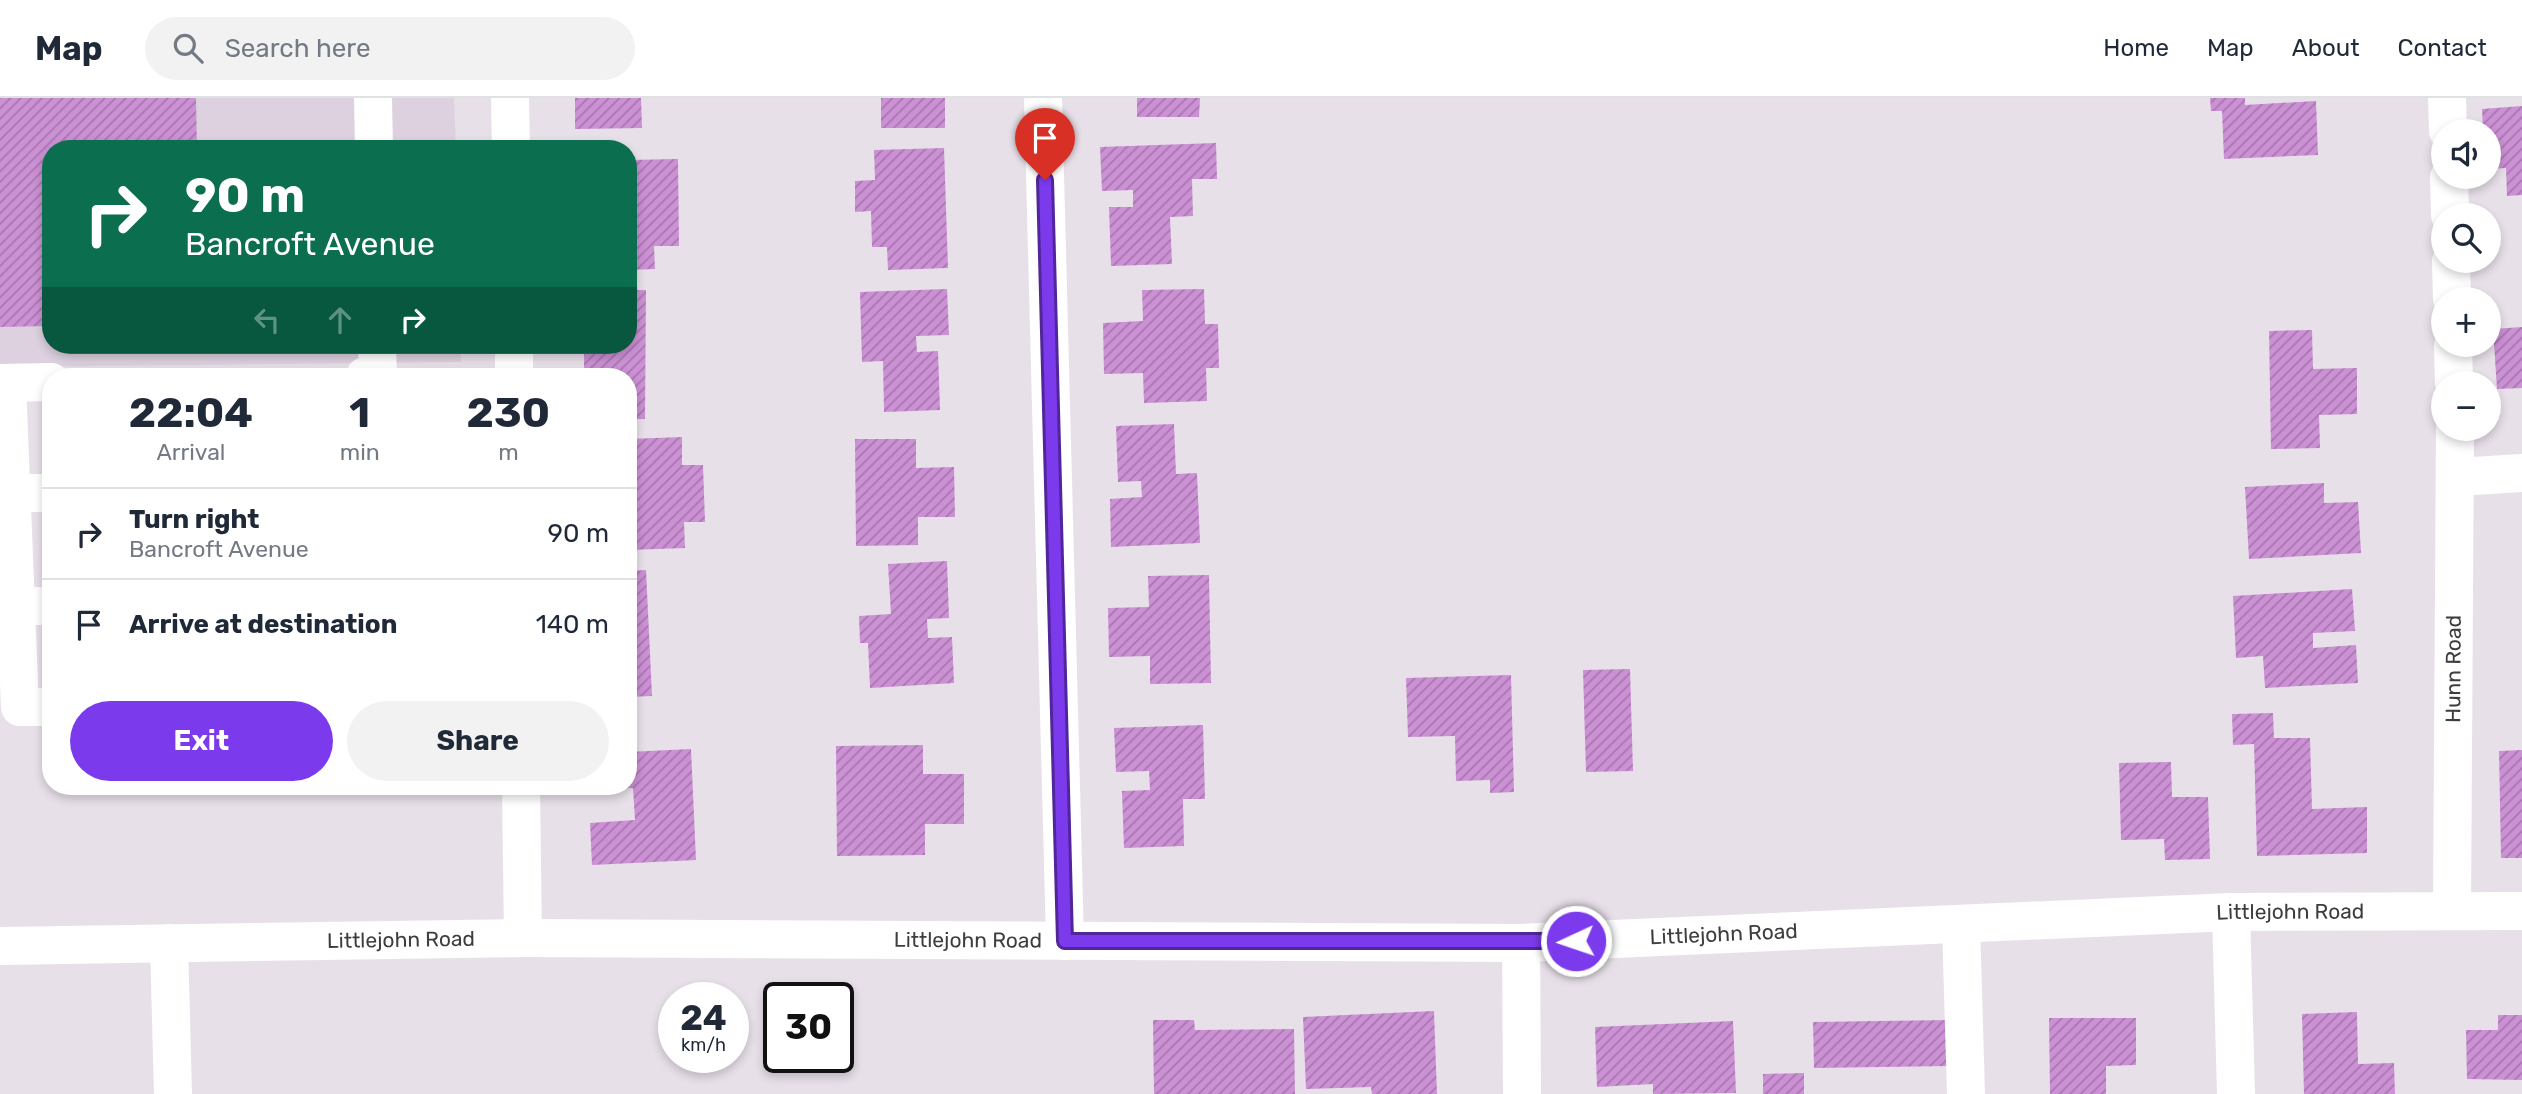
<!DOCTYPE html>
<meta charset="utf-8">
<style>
:root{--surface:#fff;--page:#f2f2f3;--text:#1f2937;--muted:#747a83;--line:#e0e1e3;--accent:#7c3aed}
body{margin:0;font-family:Rubik,sans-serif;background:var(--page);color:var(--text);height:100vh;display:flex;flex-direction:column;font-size:26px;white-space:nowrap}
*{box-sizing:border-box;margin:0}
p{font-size:23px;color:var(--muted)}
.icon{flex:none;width:38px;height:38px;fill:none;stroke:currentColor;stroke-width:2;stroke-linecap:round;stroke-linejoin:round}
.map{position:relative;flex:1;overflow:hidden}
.details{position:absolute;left:42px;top:270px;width:595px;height:427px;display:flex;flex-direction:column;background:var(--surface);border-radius:28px;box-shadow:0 4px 10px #0003}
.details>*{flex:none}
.guide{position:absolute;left:42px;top:42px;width:595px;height:214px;border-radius:28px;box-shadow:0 4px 10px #0003;background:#0b6e4f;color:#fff;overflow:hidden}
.tools{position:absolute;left:2431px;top:21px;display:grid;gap:14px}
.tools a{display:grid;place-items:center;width:70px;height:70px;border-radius:50%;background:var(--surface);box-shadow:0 4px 10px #0003;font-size:35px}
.speed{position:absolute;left:658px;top:884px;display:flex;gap:14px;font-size:35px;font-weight:700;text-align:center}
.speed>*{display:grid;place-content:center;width:91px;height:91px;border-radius:50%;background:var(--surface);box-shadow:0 4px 10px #0003;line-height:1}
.speed small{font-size:18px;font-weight:400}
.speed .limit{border:4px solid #111;border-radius:10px;background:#fff;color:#111}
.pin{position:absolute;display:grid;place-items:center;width:60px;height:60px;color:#fff;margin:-72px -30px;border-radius:50% 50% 50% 0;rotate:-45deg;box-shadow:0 0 7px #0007}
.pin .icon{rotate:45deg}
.me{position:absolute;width:77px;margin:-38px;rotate:267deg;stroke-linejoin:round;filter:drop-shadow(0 0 5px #0008)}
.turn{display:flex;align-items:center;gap:24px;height:147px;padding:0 28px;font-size:32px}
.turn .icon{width:91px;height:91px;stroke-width:2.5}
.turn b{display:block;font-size:49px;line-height:60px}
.lanes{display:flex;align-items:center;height:66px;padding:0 28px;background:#0003;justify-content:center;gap:35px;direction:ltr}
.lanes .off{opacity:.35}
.eta{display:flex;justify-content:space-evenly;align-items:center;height:119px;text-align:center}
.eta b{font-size:42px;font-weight:700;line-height:49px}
.primary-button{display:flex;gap:14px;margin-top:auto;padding:14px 28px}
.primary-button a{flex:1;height:80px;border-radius:42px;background:var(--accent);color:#fff;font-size:28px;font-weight:700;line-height:80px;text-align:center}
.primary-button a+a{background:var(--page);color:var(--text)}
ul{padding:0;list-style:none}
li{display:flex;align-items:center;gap:21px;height:91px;padding:0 28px;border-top:2px solid var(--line)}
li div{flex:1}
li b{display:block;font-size:26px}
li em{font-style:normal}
header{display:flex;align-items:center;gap:42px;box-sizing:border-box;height:98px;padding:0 35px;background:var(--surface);border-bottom:2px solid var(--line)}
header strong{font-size:33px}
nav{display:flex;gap:38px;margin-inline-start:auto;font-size:24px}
.search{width:490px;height:63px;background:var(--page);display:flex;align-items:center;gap:18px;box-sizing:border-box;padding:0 24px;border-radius:38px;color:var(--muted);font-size:26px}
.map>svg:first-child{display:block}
</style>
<header>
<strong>Map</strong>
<div class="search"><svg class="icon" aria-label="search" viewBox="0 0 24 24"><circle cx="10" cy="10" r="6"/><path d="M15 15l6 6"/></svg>Search here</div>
<nav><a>Home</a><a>Map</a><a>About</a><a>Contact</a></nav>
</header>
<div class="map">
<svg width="2522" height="996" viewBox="0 0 2522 996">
<defs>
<pattern id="building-hatch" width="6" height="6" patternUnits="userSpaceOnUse" patternTransform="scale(1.75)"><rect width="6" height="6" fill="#cc90d5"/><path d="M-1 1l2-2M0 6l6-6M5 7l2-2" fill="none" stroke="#a777ae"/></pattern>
</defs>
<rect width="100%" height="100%" fill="#e8e0e9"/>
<path fill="#ddd1df" d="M0,0H454L456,51H51V247H460L461,264L0,269Z"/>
<g fill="url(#building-hatch)">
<path d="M0,0H196L197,51H51V228L0,229Z"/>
<path d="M575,0H641L642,30L575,31Z"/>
<rect x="881" y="0" width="64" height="30"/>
<path d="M1137,0H1200L1199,19H1137Z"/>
<path d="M2210,0H2245V7L2316,3L2318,57L2224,61L2222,13H2211Z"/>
<path d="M2522,8V97L2507,98L2506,70L2488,71V33H2483L2482,11Z"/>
<path d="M1216,45L1217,81H1192L1193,118L1170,119L1172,166L1111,168L1109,109H1133V92L1102,93L1100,49Z"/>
<path d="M944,50L948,170L888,172L887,149H872L871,113L855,114V83L875,82L874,52Z"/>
<path d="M678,61L679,148H654L655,171L628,172V62Z"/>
<path d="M947,191L949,237L916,238L917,254L938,253L940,312L884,314L883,263L862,264L860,194Z"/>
<path d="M1204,191L1205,226H1218L1219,270H1206L1207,303L1144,305L1143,275L1104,276L1103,225L1143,223L1142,192Z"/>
<path d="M628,192H646L645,321H628V278H584V247H628Z"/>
<path d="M2522,229V290L2497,291L2493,231Z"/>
<path d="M2312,232L2313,271L2357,270V316L2319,317L2320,350L2271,351L2269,233Z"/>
<path d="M1174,326L1176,376L1197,375L1200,445L1111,449L1110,401L1142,399L1141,383L1118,384L1116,328Z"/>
<path d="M682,339V367H703L705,424H684L685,450L628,452V341Z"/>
<path d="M855,341H916V370L954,369L955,419H918V447L856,448Z"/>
<path d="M2324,385V405L2358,404L2361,455L2249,461L2245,389Z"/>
<path d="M947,463L949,520L927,521L928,540L952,539L954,585L870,590L868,545H860L859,518L891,516L888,466Z"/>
<path d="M646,472L652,598L628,599V473Z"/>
<path d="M1209,477L1211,585L1150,586V558L1109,559L1108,510L1149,509L1148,478Z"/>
<path d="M2352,491L2355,533L2313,535V550L2356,547L2358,585L2265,590L2263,558L2236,560L2233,498Z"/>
<path d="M1630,571L1633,673L1586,674L1583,572Z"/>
<path d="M1511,577L1514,694L1490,695V682L1456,683L1455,638L1408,639L1406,580Z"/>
<path d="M2273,615L2274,640H2310L2312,711L2367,709V755L2257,758L2254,646L2233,647L2232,616Z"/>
<path d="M1203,627L1205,701H1183L1184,748L1124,750L1122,693L1150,692L1149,673L1116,674L1114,630Z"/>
<path d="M923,647V676H964V726H925V757L837,758L836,648Z"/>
<path d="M691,651L696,762L592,767L590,725L635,722L633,690L591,692L590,688H628V654Z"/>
<path d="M2522,652V760H2501L2499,653Z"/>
<path d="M2171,664L2172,699H2208L2210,761L2165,762L2164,741L2121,742L2119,665Z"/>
<path d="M1434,913L1437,996H1372L1371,989L1306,991L1303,919Z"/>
<path d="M2357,914L2358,966L2394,965L2395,996H2304L2302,916Z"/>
<path d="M2498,917H2522V982L2467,981L2466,932H2498Z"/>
<path d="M2049,920H2136V967L2106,968V996H2050Z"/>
<path d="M1153,922H1194L1195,932L1294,931L1295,996H1154Z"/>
<path d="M1949,922L1950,968L1814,970L1813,924Z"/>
<path d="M1733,923L1736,995L1653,996V986L1597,989L1595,929Z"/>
<path d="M1804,975V996H1763V976Z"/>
</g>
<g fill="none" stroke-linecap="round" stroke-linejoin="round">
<g stroke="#fff" stroke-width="38">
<path d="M373,0L374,51"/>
<path d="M510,0L511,51"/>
<path d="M1043,0L1065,843"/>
<path d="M2447,0L2448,33"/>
<path d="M2449,79L2450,117"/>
<path d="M2451,163L2452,201"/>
<path d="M514,247V278"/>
<path d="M2453,247L2454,285"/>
<path d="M365,278H378L377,247"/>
<path d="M0,285L51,284"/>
<path d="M7,285L20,609H51"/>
<path d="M2457,379L2522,375"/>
<path d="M12,395H51"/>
<path d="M16,508H51"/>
<path d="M521,688L523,840"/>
<path id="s1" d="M2452,813L2455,331"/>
<path d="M2231,814L2236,996"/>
<path d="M1961,826L1966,996"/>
<path d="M169,845L173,996"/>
<path d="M1521,845L1522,996"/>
<path id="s2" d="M0,848L523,840L1521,845L2231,814L2522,813"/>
</g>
</g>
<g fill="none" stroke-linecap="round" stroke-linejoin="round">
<g stroke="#51269a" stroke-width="18">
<path id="route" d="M1045,82L1065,843H1576"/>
</g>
<use href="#route" stroke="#7c3aed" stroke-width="12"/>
</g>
<g text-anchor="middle" stroke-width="5" stroke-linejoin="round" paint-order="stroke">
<g font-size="21" fill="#3f3c3f" stroke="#e8e0e9">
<text dy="7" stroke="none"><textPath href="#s1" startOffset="242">Hunn Road</textPath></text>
<text dy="7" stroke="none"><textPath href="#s2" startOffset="2291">Littlejohn Road</textPath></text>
<text dy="7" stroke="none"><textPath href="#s2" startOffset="1724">Littlejohn Road</textPath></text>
<text dy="7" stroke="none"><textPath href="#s2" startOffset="401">Littlejohn Road</textPath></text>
<text dy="7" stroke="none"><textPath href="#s2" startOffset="968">Littlejohn Road</textPath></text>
</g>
</g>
</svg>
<div class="tools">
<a><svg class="icon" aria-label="sound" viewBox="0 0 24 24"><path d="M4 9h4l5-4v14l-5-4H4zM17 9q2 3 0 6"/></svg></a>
<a><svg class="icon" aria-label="search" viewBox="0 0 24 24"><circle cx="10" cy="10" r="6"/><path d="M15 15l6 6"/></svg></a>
<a>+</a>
<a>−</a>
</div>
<div class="speed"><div>24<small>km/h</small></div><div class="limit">30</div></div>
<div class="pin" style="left:1045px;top:82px;background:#d93025"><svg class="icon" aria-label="arrive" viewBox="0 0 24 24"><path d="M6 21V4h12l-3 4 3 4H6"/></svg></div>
<svg class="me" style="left:1576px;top:843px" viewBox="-20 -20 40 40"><circle r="17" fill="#7c3aed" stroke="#fff" stroke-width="3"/><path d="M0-11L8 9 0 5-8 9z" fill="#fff"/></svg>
<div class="guide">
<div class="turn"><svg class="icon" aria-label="right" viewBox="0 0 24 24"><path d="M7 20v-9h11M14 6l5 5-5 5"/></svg><div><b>90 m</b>Bancroft Avenue</div></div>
<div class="lanes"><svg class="icon off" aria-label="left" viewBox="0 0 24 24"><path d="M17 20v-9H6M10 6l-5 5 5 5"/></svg><svg class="icon off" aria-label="ahead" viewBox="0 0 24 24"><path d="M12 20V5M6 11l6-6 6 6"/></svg><svg class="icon" aria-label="right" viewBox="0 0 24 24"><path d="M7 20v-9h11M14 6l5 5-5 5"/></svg></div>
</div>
<section class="details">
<div class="eta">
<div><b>22:04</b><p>Arrival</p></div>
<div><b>1</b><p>min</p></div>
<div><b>230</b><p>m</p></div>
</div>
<ul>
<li><svg class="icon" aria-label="right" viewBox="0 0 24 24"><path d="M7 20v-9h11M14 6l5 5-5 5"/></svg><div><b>Turn right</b><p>Bancroft Avenue</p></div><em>90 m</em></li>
<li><svg class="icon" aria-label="arrive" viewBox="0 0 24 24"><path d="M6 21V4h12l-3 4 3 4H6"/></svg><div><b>Arrive at destination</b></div><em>140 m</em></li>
</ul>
<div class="primary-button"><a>Exit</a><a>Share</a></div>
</section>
</div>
